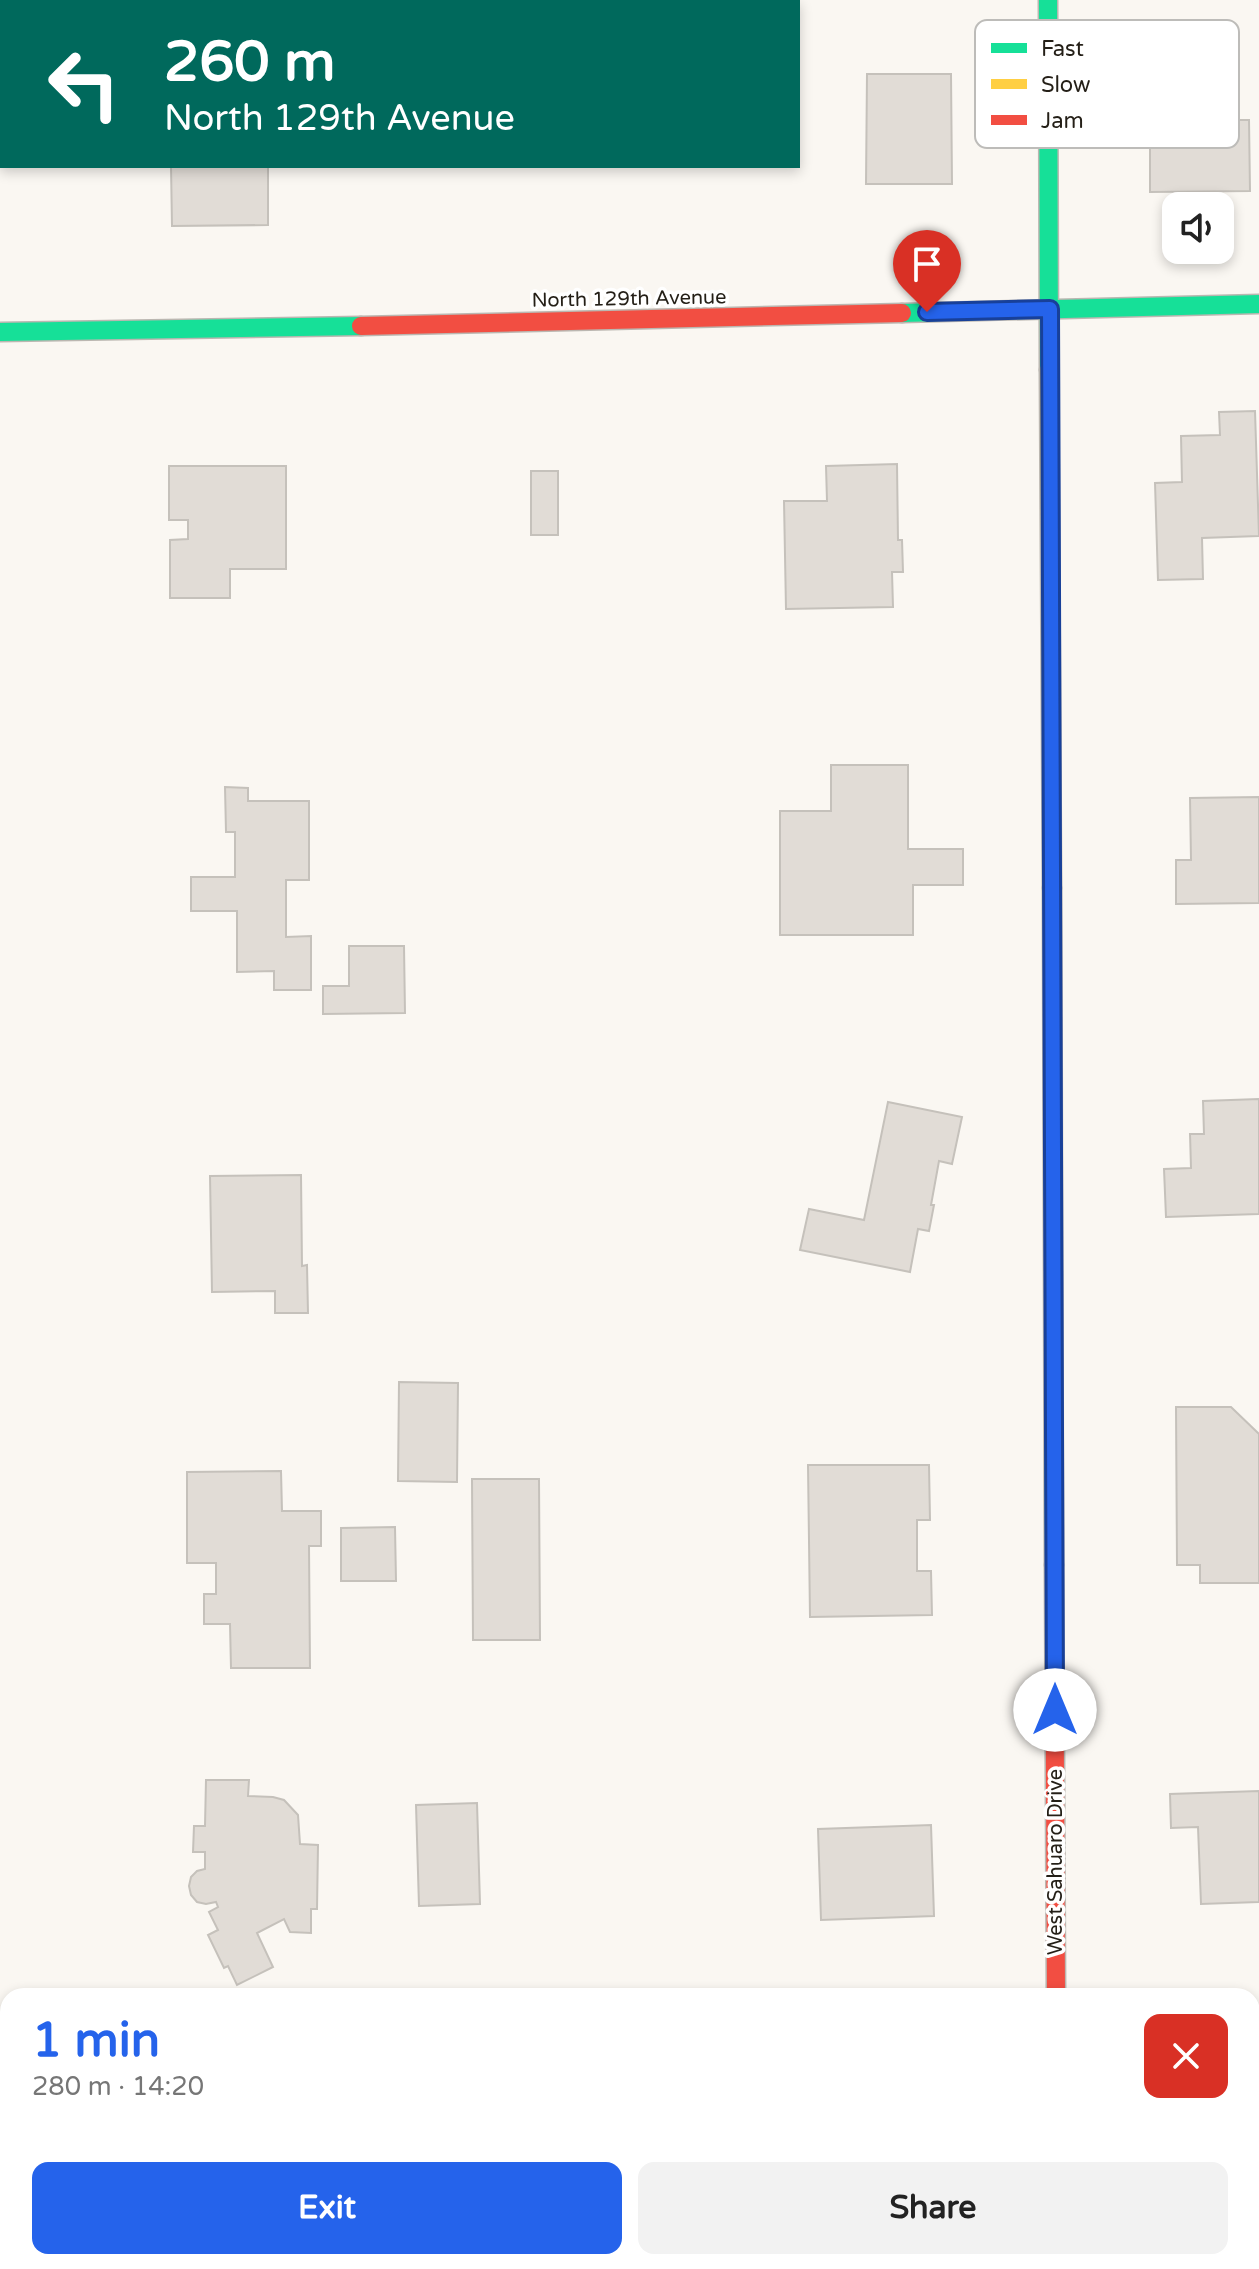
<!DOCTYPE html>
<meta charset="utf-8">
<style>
:root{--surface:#fff;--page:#f2f2f2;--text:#222;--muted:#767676;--accent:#2563eb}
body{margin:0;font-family:"Varela Round",sans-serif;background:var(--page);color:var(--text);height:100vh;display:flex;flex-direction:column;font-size:30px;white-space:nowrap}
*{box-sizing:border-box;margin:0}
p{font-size:26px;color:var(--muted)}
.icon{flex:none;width:44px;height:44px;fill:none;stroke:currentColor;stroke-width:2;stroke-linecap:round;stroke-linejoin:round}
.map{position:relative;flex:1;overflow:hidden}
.panel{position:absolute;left:0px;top:1988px;width:1260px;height:282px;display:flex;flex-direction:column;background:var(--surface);border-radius:24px 24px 0 0;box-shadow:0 4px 12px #0003}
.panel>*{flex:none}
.hud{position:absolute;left:0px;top:0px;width:800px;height:168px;box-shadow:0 4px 12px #0003;background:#00695c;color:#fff;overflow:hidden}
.controls{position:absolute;left:1162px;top:192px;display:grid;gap:16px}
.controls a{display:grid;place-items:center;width:72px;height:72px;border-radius:16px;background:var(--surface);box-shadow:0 4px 12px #0003;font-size:40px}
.pin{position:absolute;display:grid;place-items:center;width:68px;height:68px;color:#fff;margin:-82px -34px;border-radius:50% 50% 50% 0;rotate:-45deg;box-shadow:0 0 8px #0007}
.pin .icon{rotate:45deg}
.me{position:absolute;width:88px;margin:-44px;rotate:0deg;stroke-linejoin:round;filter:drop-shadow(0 0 6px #0008)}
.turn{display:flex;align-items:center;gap:28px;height:168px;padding:0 32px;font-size:36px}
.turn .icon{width:104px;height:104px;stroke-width:2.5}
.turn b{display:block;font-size:56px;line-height:68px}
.round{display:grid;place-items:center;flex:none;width:84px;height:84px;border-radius:16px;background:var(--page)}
.overview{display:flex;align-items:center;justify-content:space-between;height:136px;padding:0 32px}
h1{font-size:48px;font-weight:700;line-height:60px;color:var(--accent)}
.cta{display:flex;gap:16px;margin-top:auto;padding:16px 32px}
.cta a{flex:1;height:92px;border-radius:16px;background:var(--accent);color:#fff;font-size:32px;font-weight:700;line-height:92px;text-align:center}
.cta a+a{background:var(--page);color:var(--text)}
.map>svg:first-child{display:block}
</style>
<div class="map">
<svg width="1259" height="2269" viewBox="0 0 1259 2269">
<rect width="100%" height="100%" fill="#faf7f2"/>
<g fill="#e1dcd6" stroke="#c5c1bb" stroke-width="2">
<path d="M867,74H951L952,184H866Z"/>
<path d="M1150,93H1239V120H1249L1250,191L1150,192Z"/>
<path d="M171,166H268V225L172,226Z"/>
<path d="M1255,411L1259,536L1202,538L1203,579L1158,580L1155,483L1182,482L1181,436L1220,435L1219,412Z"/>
<path d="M897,464L898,540H902L903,572H892L893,607L786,609L784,501H827L826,466Z"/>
<path d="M169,466H286V569H230V598H170V540L188,539V520H169Z"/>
<rect x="531" y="471" width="27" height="64"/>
<path d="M831,765H908V849H963V885H913V935H780V811H831Z"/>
<path d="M225,787L248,788V801H309V880H286V937L311,936V990H274V971L237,972V911H191V877H235V832H226Z"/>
<path d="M1259,797V903L1176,904V860H1191L1190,798Z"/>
<path d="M349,946H404L405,1013L323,1014V986H349Z"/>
<path d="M1259,1099V1214L1166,1217L1164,1169L1191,1168L1190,1134H1204L1203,1101Z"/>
<path d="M888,1102L962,1117L952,1164L939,1161L931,1205H934L929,1231L918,1229L910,1272L800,1250L809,1209L864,1220Z"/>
<path d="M301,1175L302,1266L307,1265L308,1313H275V1291L212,1292L210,1176Z"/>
<path d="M399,1382L458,1383L457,1482L398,1481Z"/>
<path d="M1176,1407H1231L1259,1434V1583H1200V1565H1177Z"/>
<path d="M808,1465H929L930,1520H917V1571H931L932,1615L810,1617Z"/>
<path d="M281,1471L282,1511H321V1546H309L310,1668H231L230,1624H204V1594H216V1563H187V1472Z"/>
<path d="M472,1479H539L540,1640H473Z"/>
<path d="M395,1527L396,1581H341V1528Z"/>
<path d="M206,1780H249L248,1796L273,1797L284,1800L298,1815L300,1844L318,1845L317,1909H311V1933L290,1932L284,1919L257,1933L273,1967L237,1985L228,1966L224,1968L208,1935L218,1930L209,1912L218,1907L216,1902L206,1904L197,1902L191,1895L189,1886L191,1877L197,1871L205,1869V1852H193L194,1826H205Z"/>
<path d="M1259,1791V1902L1201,1904L1198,1827L1171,1828L1170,1794Z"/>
<path d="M477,1803L480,1904L419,1906L416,1805Z"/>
<path d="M931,1825L934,1916L821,1920L818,1829Z"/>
<path d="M371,2262H517V2269H372Z"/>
<rect x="523" y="2262" width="53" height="7"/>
<path d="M825,2262H867L866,2269H825Z"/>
<path d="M1177,2262H1249V2269H1178Z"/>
</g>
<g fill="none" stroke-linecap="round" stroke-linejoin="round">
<g stroke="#bbb7b1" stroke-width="45">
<path id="street" d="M1057,2262V2269"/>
</g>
<g stroke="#bbb7b1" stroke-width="21">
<g id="fast">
<path d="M1048,0L1049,370"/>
<path d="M902,313L1259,304"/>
<path d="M0,332L361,326"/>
<path d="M1052,888L1054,1565"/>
</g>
</g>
<g stroke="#bbb7b1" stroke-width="21">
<path id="slow" d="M1049,370L1052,888"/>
</g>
<g stroke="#bbb7b1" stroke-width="21">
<g id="jam">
<path d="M361,326L902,313"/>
<path d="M1054,1565L1056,1996"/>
</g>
</g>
<use href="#street" stroke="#fefefd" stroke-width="42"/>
<use href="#fast" stroke="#16e098" stroke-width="18"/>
<use href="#slow" stroke="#ffcf43" stroke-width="18"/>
<use href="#jam" stroke="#f24e42" stroke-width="18"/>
</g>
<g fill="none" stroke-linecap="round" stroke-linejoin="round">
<g stroke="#184099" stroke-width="20">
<path id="route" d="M927,312L1050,309L1055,1710"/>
</g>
<use href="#route" stroke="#2563eb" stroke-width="14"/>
</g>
<g text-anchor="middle" stroke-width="7" stroke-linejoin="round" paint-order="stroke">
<g font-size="20" fill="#241f17" stroke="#fff">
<text transform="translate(629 298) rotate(-1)" y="7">North 129th Avenue</text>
<text transform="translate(1055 1862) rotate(-90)" y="7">West Sahuaro Drive</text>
</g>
</g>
<rect x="975" y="20" width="264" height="128" rx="12" fill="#fff" stroke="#bdbcb9" stroke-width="2"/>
<rect x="991" y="43" width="36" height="10" fill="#16e098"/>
<rect x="991" y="79" width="36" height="10" fill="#ffcf43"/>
<rect x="991" y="115" width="36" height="10" fill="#f24e42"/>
<g font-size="22" fill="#241f17">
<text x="1041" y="56">Fast</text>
<text x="1041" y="92">Slow</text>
<text x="1041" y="128">Jam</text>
</g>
</svg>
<div class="controls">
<a><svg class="icon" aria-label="sound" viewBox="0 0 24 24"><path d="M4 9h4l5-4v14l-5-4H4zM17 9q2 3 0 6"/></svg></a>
</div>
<div class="pin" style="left:927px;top:312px;background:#d93025"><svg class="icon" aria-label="arrive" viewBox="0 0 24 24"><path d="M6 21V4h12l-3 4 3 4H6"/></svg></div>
<svg class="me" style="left:1055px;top:1710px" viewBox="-20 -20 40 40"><circle r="19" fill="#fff"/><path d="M0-13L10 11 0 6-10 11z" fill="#2563eb"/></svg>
<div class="hud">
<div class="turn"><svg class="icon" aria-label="left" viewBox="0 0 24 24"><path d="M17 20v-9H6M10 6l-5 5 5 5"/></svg><div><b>260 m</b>North 129th Avenue</div></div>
</div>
<section class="panel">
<div class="overview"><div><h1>1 min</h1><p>280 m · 14:20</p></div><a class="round" style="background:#d93025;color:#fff"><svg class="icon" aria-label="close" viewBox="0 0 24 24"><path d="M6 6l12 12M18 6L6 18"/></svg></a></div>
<div class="cta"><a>Exit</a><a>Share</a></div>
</section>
</div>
